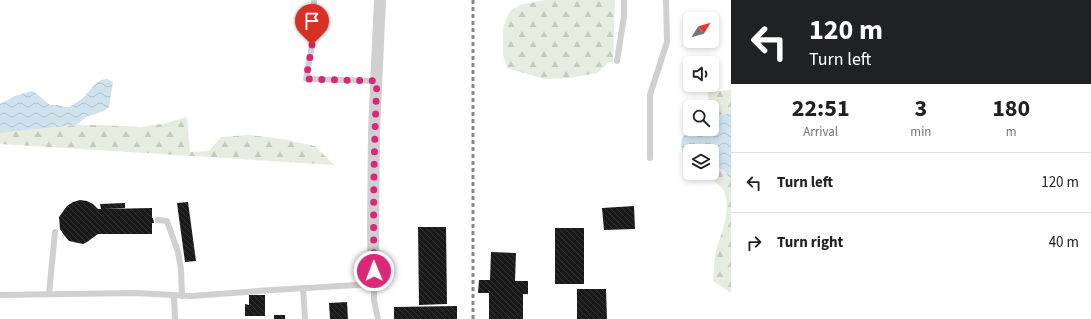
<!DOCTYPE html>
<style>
:root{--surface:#fff;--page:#f2f2f2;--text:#202124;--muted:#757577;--line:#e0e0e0}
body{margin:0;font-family:"Source Sans 3",sans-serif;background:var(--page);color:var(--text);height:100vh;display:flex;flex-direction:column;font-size:15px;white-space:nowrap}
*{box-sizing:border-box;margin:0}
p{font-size:13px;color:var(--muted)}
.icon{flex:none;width:22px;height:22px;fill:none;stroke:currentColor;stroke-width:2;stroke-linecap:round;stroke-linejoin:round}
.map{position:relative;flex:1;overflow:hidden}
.panel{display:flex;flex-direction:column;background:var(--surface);width:360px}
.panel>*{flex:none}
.top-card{background:#202124;color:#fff;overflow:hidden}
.needle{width:26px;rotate:53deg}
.tools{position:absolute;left:683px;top:12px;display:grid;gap:8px}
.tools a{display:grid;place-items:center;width:36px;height:36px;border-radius:6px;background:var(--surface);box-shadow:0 2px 6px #0003;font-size:20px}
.pin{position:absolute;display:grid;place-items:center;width:34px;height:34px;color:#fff;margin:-41px -17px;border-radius:50% 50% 50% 0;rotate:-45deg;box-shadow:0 0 4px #0007}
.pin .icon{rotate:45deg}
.me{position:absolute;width:44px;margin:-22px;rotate:359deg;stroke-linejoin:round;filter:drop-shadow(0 0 3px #0008)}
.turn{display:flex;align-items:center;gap:14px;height:84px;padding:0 12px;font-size:18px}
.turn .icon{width:52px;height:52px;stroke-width:2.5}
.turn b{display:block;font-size:28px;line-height:34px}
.eta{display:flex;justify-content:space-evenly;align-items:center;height:68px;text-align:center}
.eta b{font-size:24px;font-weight:700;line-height:28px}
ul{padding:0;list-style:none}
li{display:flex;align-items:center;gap:12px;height:60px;padding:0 12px;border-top:1px solid var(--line)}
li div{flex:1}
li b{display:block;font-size:15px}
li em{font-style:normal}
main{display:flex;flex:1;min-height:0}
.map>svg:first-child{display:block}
</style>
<main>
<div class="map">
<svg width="731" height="319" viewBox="0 0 731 319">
<defs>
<pattern id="forest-firs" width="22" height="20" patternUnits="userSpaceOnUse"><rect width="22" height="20" fill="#e6ecdf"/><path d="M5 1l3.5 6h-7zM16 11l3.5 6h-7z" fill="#c6cbc0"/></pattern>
<pattern id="water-waves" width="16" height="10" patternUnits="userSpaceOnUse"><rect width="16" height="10" fill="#cfe2ee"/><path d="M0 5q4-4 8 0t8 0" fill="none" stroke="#b2c2cd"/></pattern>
<pattern id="building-back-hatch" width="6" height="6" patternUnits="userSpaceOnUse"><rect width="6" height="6" fill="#1a1a1a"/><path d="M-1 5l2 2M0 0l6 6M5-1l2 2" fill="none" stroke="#333"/></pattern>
</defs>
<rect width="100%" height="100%" fill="#fff"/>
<g fill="url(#forest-firs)">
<path d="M545,0H615L613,62H609L597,73L569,78L544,79L507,68L503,55V28L510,11L520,5Z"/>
<path d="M731,90V113L712,116V107H709L708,92Z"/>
<path d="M187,117L190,152L209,151L221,137L249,135L282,139L315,146L334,165L0,144V133L76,125H102L140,127L162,124Z"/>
<path d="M712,167L724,170L731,180V293L713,281C714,269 714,255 718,244C724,227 731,206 723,189C717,183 710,178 703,173H712Z"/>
</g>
<g fill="url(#water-waves)">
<path d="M107,79L113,82L109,107L104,111L86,117L76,125L0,133V104L15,96L32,91L37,94L50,105H59L64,107H70L84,97L96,83L101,80Z"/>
<path d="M731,113V180L724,170L712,167V151H690V162C684,157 679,146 682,139C684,135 687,131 690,128L712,129V116Z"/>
</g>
<g fill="url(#building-back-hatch)">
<path d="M80,200L87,201L93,204L98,209H101L100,204L125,203V208L104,209L152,208V218H153L154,223H152V234H98L87,242L83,244L69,241L64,235L60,229L59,217L67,206L73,202Z"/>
<path d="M188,202L196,261L185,262L177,203Z"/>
<path d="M634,206L635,229L604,230L602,208Z"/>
<path d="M418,227H446L447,304L419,305Z"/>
<rect x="555" y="228" width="29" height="56"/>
<path d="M491,252L516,253L515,281H528V294H523V319H489V293H478L479,280H490Z"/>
<path d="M577,289H606L607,319H577Z"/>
<path d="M249,295H265V316H245V304L249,305Z"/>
<path d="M347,302L348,319H330L329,303Z"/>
<path d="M457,306V319H394V307Z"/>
<rect x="274" y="315" width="11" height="4"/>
</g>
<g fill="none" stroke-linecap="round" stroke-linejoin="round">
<g stroke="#d0d0d0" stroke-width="6">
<path d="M314,0L312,45L306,79L377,81"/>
<path d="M617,61L624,16V0"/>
<path d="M650,158V95L667,42L666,0"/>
<path d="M158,220L167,221L178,252L181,269L182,296"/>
<path d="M303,288L305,319"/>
<path d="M49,294L55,232"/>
<path d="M0,295L136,293L192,296L272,290L374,284V300L378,319"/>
<path d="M174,296L175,319"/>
</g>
<path stroke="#d0d0d0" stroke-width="12" d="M374,284L373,231L374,131L380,0"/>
<path stroke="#888" stroke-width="3" stroke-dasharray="4 3" stroke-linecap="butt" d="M473,0V319"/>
</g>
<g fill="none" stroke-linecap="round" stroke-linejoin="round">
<path stroke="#db2777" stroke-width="7" stroke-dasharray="0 12.6" d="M312,45L306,79L377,81C374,144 373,208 374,271"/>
</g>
</svg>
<div class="tools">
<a><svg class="needle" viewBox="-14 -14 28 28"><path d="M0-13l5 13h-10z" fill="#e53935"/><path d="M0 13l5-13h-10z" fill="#757577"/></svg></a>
<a><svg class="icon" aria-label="sound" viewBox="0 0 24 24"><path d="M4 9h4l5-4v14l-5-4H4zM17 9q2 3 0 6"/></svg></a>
<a><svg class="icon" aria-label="search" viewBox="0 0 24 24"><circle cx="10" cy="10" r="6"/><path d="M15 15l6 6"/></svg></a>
<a><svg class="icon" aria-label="layers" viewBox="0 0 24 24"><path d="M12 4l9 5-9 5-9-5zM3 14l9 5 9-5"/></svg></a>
</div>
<div class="pin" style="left:312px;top:45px;background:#d93025"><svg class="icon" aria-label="arrive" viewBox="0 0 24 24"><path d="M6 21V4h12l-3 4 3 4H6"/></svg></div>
<svg class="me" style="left:374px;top:271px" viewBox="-20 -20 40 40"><circle r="17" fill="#db2777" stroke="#fff" stroke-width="3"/><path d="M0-11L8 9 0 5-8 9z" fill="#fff"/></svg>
</div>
<section class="panel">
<div class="top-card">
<div class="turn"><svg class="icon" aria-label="left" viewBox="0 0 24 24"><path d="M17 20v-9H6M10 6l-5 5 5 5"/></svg><div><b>120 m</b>Turn left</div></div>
</div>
<div class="eta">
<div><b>22:51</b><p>Arrival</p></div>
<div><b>3</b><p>min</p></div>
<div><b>180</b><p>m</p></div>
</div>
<ul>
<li><svg class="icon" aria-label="left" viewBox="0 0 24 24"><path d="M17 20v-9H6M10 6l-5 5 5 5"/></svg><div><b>Turn left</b></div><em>120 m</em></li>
<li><svg class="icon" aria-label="right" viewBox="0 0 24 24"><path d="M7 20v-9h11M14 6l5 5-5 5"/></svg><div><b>Turn right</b></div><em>40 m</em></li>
</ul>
</section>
</main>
